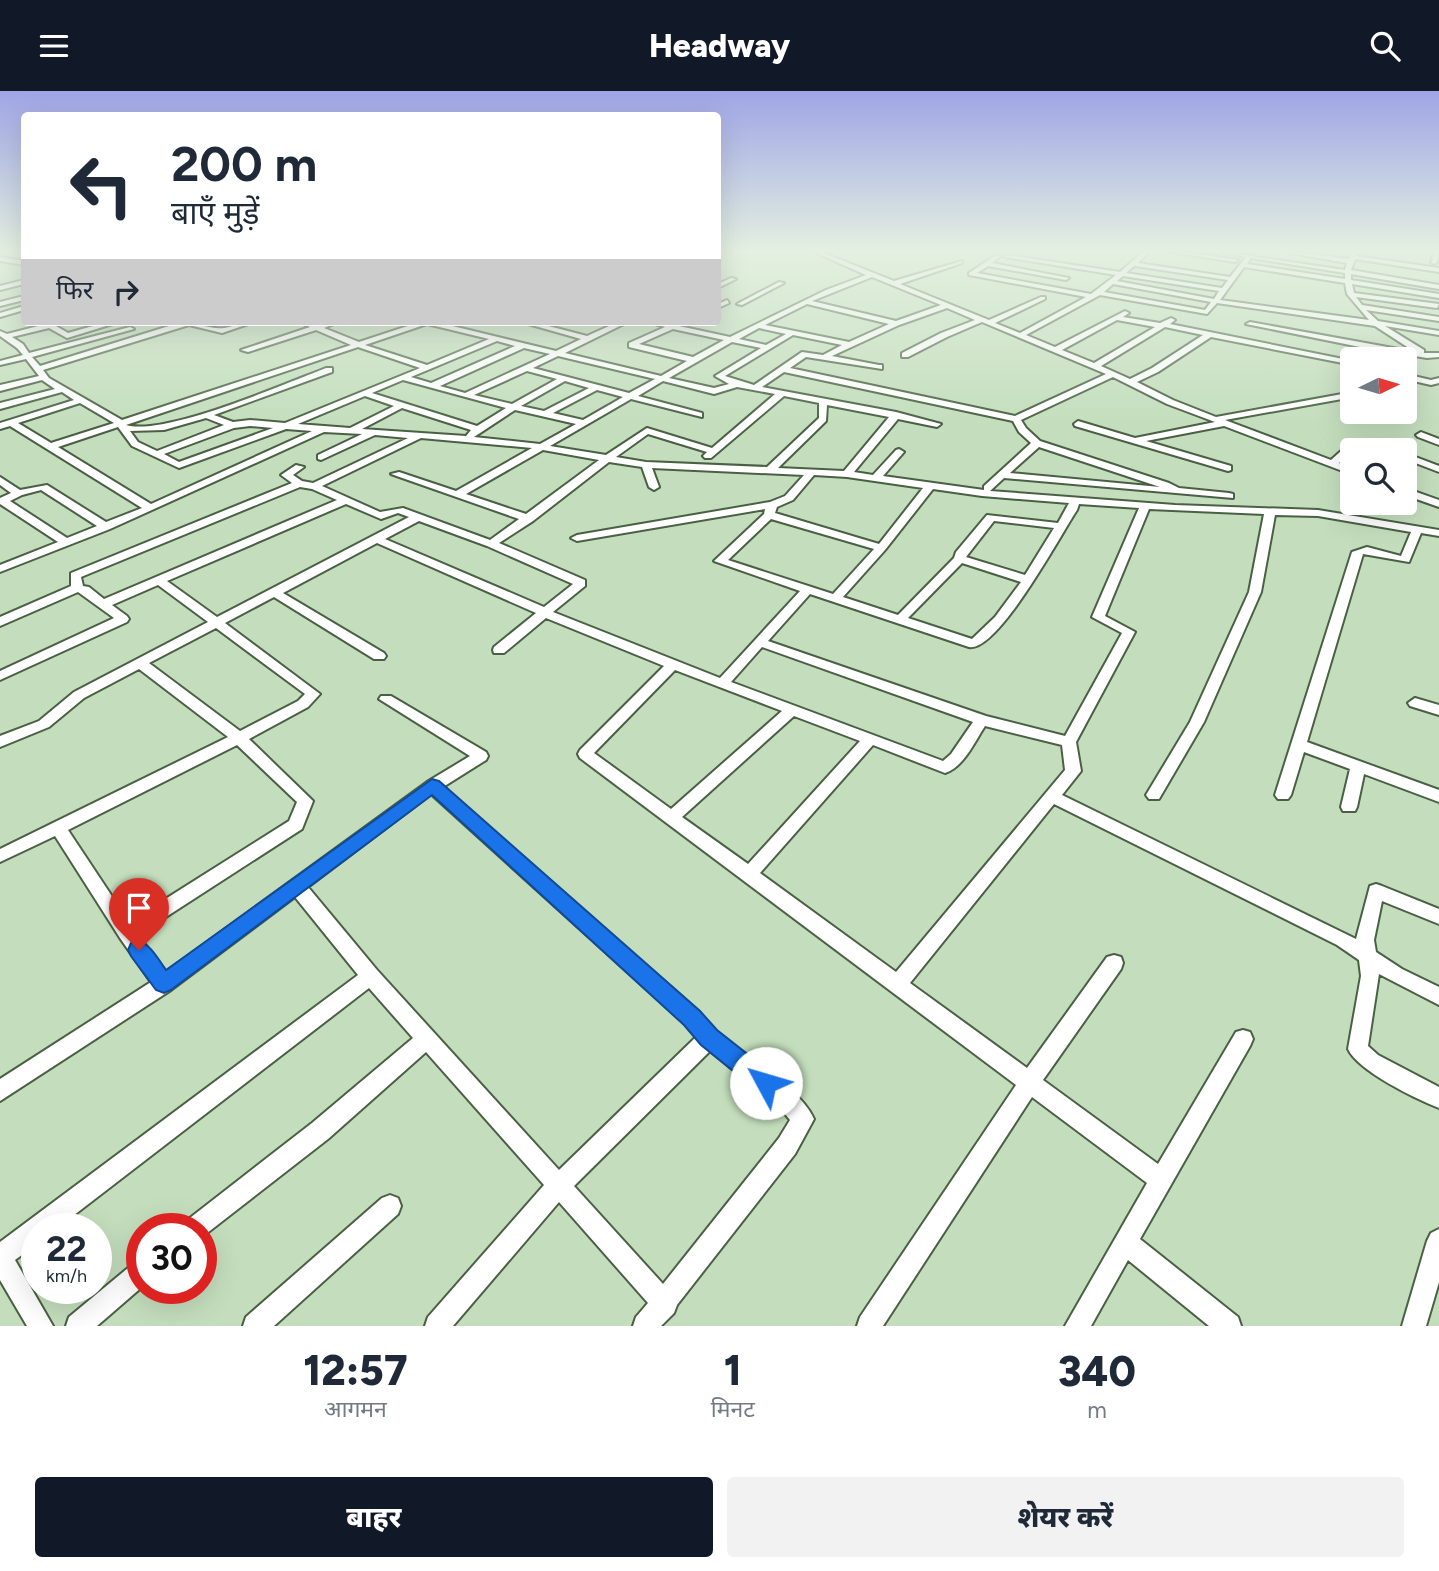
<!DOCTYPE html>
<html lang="hi">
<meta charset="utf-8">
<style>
:root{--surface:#fff;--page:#f2f2f3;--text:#1f2937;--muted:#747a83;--accent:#111827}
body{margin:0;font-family:Figtree,"Noto Sans Devanagari",sans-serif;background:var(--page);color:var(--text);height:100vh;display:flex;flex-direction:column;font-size:26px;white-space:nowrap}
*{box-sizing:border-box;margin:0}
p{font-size:23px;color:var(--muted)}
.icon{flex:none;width:38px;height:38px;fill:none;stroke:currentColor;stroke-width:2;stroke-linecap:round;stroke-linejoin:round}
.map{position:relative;height:1235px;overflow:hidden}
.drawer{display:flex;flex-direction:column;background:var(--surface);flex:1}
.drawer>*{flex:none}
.top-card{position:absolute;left:21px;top:21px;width:700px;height:214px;border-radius:7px;box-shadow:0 7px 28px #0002;background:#fff;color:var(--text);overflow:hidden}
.needle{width:46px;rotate:85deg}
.buttons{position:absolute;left:1340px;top:256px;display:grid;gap:14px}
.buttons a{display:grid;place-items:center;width:77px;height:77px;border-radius:7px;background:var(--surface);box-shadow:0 7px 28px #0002;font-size:35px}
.speed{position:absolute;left:21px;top:1122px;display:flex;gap:14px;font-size:35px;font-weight:700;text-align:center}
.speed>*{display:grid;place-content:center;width:91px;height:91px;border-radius:50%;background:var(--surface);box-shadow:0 7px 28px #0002;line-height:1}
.speed small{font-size:18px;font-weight:400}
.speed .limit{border:10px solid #d22;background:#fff;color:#111}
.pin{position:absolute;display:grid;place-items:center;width:60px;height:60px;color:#fff;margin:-72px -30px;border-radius:50% 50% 50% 0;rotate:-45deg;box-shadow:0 0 7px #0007}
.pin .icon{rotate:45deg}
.me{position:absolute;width:77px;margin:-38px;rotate:309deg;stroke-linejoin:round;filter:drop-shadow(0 0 5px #0008)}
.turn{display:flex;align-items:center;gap:24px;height:147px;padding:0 35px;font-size:32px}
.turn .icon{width:91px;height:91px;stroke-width:2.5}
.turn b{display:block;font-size:49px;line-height:60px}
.then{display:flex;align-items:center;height:66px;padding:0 35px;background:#0003;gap:14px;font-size:26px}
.eta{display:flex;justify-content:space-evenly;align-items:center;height:119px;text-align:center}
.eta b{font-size:42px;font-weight:800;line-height:49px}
.button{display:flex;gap:14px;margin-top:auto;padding:14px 35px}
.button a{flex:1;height:80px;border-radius:7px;background:var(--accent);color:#fff;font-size:28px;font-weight:800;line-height:80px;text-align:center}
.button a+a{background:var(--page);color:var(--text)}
header{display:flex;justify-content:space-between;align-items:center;height:91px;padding:0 35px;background:var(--accent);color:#fff;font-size:32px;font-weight:800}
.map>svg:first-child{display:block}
</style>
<header><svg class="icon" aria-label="menu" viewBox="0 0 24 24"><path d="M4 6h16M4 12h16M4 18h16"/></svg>Headway<svg class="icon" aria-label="search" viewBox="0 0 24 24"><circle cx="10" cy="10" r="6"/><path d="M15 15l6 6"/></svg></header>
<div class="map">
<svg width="1439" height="1235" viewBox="0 0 1439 1235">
<rect width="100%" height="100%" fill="#c4debd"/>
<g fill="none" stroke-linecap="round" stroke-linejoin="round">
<g stroke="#4a6044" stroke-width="4">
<g id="minor">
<path d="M814,161H821L894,190L962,170V172L900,193L989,229L1041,206H1045V208L995,232L1020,242L1086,206L969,184V182L996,164L1001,165L992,172L1069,187L1066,189L988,175L977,182L1091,203L1116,184L1005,166L1008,164L1120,181L1143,161H1149L1138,172L1230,186L1246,166L1223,161L1345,179L1347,172L1285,161H1297L1349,168L1351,161H1357L1356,165L1439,177V181L1355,168L1351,179L1439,194V198L1351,183V189L1439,203V207L1352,193L1354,202L1439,213L1437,217L1356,206L1362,214L1439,226V230L1366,219L1378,230L1439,240V244L1385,235L1424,259V262H1439V266L1427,267L1360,256L1246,233L1250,231L1415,261L1375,235L1217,212L1207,223L1100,204L1026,244L1055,256L1125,220L1129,222L1123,226L1160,232L1171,227L1175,229L1170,233L1353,270V274L1211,246L1158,281L1137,291L1173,309L1216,326L1353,301V306L1225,329L1331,369L1350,352H1356V356L1339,372L1353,377V384L1224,335L1146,350L1231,375V379L1228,380L1075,335L1074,333L1078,330L1135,347L1215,331L1167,313L1113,286L1021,329L1026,337L1040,350L1169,392L1179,397L1229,402L1233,403V407L1004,387L990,400L1175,414L1318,419L1439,439V445L1421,442L1409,471L1363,463L1307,651L1439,699V711L1364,683L1357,716L1355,720H1343L1341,716L1350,678L1304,661L1291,704L1288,708H1278L1275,704L1352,461L1367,456L1401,465L1411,441L1318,425L1275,424L1261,501L1204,631L1159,708H1149L1146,704L1190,631L1249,501L1264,423L1149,418L1105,525L1135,541L1076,651L1081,680L1062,704L1356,848L1370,795L1376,793L1382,795L1439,818V833L1382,810L1374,849L1376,861L1402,878L1439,896V914L1379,883L1368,955L1378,964L1439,996V1017C1416,1008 1358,980 1348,958L1361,885L1359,869L1337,854L1054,713L910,892L1027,977L1107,866L1114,864L1121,866L1123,872L1121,878L1043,989L1158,1073L1236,941L1243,939L1250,941L1253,948L1250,955L1140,1148L1238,1226L1241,1235H1209L1128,1169L1091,1235H1065L1147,1092L1032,1006L883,1235H857L860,1226L1016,994L580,667L578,663L580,659L664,575L546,527L504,562H494L493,559L494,556L536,522L377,452L283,502L384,562L386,565L384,568H374L274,506L225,532L320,603L308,616L249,648L313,710L302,738L138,844L166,881L427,691L470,665L379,608L381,605H391L486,661L488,665L486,669L443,696L699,921C705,928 710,935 717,941C743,965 800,996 814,1028L795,1063L677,1214L674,1222L661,1235H633L636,1226L648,1212L559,1111L453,1235H425L428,1226L544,1094L426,961L328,1048L202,1146L201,1138H183L186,1130L312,1032L413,947L369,897L56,1138H37V1153L15,1169L53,1235H27L0,1189V1151L358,884L295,806L171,899L0,1010V988L151,891L120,847L55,745L0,771V758L228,646L139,578L84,607L49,636L0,656V645L39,630L74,601L208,531L158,494L112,514L127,525L129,528L127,531L0,589V580L114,527L78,501L0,535V526L71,495V482L292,392L281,384L296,374L304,376L293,384L302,390L313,392L408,347L375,344L321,369L318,368V364L362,343L324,341L110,438L0,481V474L58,451L0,413V407L11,402L0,394V386L20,399L47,394L106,431L142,417L10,335L0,338V332L74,309L62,301L0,318V312L55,298L42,289L0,300V294L39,285L26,268L0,274V270L23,264L17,257L0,245V240L7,243L54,231H66L56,235L68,242L107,231H119L67,247L49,237L12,246L23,253L29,262L130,236L134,238L32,266L40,275L182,231C196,231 211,239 224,237C235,235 243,231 254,231L222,242L189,234L43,279L49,287L122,329L351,254L316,239L248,261L241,259L310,236L299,231H309L317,234L339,231L324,237L359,251L420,231H436L556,260L581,248L521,231H533L587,245L618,231H628L565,262L661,285L687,270L629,256V252L665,236L649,231L671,233L685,231L679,235L730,246L826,199L866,184ZM1251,167L1345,182V188L1247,173ZM1134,175H1135L1228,189L1222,197L1126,182ZM1244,176L1345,192L1347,203L1369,229L1220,209ZM1123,185L1219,200L1214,208L1117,190ZM872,186L941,214L896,230L812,210ZM1113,193L1211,211L1205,219L1104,201ZM807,213L889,233L849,251L765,234ZM947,217L975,229L941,242L902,262V266H908L947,246L982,231L1106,283L1015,325L790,277L806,266L882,278V274H879L832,265L899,234ZM1117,229L1155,236L1094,272L1062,259ZM427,233L489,248L427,274L365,254ZM1165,236L1203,244L1152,277L1130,288L1101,275ZM759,237L786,243L766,254L739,248ZM673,238L724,249L693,266L639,253ZM793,244L842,254L823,264L802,261L754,294L725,285ZM497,250L515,255L431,292L411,286ZM732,251L761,257L715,285L729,293L714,297L669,287ZM358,256L420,277L285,332L250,329L233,331L214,324L332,281V277H326C284,293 165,345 126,334ZM524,257L550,263L465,302L440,295ZM558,265L655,288L629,302L533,277ZM527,280L557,288L512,313L474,304ZM784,281L1013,330L1019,341L1031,352L984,395V399L883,385L904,361L899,358L896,359L873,384L854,381L898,328L937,336L941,333L896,321L762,296ZM403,289L506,317L477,335L372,302ZM565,290L589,297L544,320L521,315ZM663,290L714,303L737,296L775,303L712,357L647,337L606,364L550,355L631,308L702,326V322L638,305ZM597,299L623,306L583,329L553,322ZM365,305L394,315L350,337L298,333ZM784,305L819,312V327L767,376L646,371L616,366L648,343L707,361L703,365L705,367H711ZM80,312L114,332L51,352L18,332ZM827,314L889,326L844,380L778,377L826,330ZM402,317L471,339L466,345L362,338ZM515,319L576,333L540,353L474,346ZM206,327L224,334L157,360L138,351L130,340L164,339ZM250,335L273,337L179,371L164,363L234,337ZM118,336L132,355L179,377L286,338L312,340L151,413L58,356ZM421,347L532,357L456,400L399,381L391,383L519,428L490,449L403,417L380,421L322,395ZM1039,356L1160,396L1010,382ZM543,359L599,369L526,423L466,403ZM609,371L642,376L649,396L654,399L659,396L652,377L804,384L785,405L770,411L577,444L571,447L577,450L765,418L764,423L714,470L800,500L720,587L553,521L585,495V489L499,452L533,430ZM814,384L847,386L923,397L879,453L775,422L777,416L793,409ZM300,396L312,398L337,409L104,508L89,496L83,495L81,486ZM933,398L982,405L1069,412L1058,432L987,424L956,461L954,467L898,524L843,506L885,459ZM41,399L97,435L67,447L10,410L22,404ZM346,413L381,428L398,422L409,426L217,526L167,490ZM1079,413L1139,417L1092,526L1122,542L1065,645L986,625L768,550L810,503L969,556C998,561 1061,443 1077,419ZM771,428L874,458L833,503L728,469ZM419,430L487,455L573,493L544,516L385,448ZM994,430L1054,437L1025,484L966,466ZM962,472L1021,491L995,526L972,548L908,527ZM216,537L305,603L298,610L240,640L149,572ZM762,556L973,631L951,663L943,670L731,591ZM675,579L782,620L671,718L594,662ZM794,625L860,650L748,773L682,726ZM985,635L1062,654L1065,679L896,881L760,782L873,654L945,682C964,676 975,650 985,635ZM237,654L297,711L289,730L129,831L68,739ZM431,703L685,933L696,946L559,1079L377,879L308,796ZM710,960L779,1016L790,1029L779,1047L663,1193L574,1095Z"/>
<path d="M1171,161H1184L1238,169L1235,171Z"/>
<path d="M1434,161H1439L1437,171L1434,173L1431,171Z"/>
<path d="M0,166L24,170V174L0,170Z"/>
<path d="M731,187L736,188L718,197V193Z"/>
<path d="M24,189V193L0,199V195Z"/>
<path d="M779,191L784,192L742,214L737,213Z"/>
<path d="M24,205V209L0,215V211Z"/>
<path d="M727,209L729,212L718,217V213Z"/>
<path d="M24,215V219L0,226V222Z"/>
<path d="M1405,283L1431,289L1439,287V292L1431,294L1405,288Z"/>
<path d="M1421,341L1439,348V354L1418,346L1416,344Z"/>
<path d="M1405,362L1439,375V381L1405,368Z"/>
<path d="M1405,397L1439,409V416L1405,404Z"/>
<path d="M1415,607L1439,614V624L1410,615L1408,612Z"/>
<path d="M390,1104L398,1107L401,1115L398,1123L274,1235H243L246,1226L382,1107Z"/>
<path d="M1439,1138V1191L1426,1235H1402L1427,1150L1431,1142Z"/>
<path d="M142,1168V1196L97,1235H66L69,1226L134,1172Z"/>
</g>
</g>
<use href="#minor" fill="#fff" fill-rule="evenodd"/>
</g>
<linearGradient id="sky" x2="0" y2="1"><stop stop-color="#9fa5e6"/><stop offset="0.48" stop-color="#e4f0e1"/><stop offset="1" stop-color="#e4f0e1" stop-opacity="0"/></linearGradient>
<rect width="1439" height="333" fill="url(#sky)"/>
<path fill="#1a73e8" stroke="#114b97" stroke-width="2" d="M432,688L439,690L700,920L717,939L774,984L778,992L774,1000L766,1004L758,1000L701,954L684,934L432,704L171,899L164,902L156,899L131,865L128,859L131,852C148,846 157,867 166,879Z"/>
</svg>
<div class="buttons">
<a><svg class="needle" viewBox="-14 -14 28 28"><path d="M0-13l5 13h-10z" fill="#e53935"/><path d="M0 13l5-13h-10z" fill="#747a83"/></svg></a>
<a><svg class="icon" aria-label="search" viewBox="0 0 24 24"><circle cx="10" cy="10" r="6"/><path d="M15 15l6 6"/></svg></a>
</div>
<div class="speed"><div>22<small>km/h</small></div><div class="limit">30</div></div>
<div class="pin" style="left:139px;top:859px;background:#d93025"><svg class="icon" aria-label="arrive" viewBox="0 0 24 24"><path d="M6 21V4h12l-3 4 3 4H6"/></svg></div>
<svg class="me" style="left:766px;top:992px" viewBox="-20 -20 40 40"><circle r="19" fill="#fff"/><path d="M0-13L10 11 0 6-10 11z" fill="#1a73e8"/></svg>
<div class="top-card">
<div class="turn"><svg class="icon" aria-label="left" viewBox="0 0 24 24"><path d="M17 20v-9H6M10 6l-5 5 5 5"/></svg><div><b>200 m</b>बाएँ मुड़ें</div></div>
<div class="then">फिर<svg class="icon" aria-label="right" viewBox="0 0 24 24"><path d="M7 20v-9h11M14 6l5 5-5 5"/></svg></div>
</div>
</div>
<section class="drawer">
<div class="eta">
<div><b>12:57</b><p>आगमन</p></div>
<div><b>1</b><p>मिनट</p></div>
<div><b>340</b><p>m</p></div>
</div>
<div class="button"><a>बाहर</a><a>शेयर करें</a></div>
</section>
